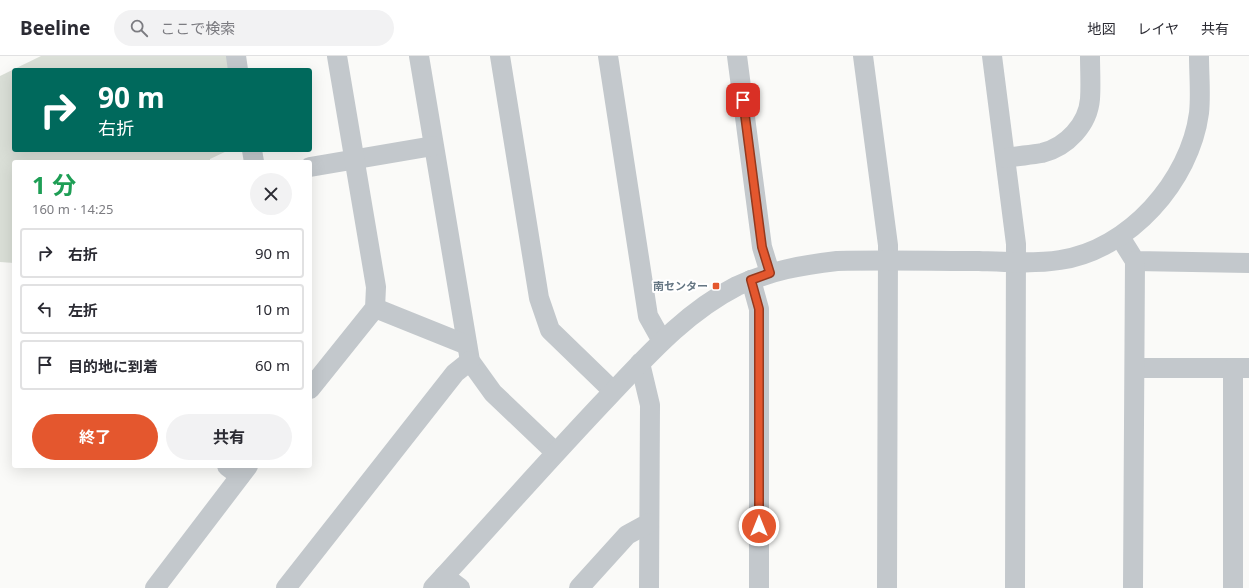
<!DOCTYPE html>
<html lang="ja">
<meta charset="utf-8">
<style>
:root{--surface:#fff;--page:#f2f2f3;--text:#2b2b33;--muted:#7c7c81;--line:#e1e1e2;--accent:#e4572e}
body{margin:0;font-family:"Noto Sans","Noto Sans JP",sans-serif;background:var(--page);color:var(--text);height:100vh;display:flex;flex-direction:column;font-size:15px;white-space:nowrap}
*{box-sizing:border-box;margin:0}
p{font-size:13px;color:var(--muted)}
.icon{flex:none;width:22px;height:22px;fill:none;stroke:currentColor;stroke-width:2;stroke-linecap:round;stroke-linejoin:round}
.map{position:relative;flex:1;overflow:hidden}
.sheet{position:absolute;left:12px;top:104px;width:300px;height:308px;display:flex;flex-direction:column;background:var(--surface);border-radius:4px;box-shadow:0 4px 16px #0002}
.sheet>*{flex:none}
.hud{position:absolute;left:12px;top:12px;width:300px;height:84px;border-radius:4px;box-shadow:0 4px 16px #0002;background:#00695c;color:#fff;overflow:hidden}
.pin{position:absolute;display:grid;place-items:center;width:34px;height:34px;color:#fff;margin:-17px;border-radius:8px;box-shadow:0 2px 6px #0006}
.me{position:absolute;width:44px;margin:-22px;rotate:0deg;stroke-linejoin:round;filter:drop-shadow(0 0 3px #0008)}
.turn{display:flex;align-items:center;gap:14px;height:84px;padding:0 20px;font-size:18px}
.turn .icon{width:52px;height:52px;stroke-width:2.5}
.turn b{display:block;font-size:28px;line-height:34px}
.round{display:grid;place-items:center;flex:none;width:42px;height:42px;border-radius:21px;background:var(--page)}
.overview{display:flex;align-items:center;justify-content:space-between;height:68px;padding:0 20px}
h1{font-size:24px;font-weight:700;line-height:30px;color:#1e9e55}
.cta{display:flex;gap:8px;margin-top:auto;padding:8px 20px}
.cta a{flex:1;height:46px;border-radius:24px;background:var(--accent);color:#fff;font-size:16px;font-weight:700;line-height:46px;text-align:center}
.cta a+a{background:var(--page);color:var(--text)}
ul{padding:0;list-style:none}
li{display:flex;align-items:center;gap:12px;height:50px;margin:0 8px 6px;padding:0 12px;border:2px solid var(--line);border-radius:4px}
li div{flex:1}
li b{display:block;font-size:15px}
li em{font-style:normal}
header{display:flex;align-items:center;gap:24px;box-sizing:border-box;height:56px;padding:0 20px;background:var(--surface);border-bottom:1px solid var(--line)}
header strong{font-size:19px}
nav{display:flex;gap:22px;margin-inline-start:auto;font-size:14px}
.search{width:280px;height:36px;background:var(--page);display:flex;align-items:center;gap:10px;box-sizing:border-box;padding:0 14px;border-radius:22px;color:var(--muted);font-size:15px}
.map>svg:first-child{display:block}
</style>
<header>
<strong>Beeline</strong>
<div class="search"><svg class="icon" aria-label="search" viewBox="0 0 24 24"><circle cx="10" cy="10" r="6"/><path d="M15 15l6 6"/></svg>ここで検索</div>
<nav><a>地図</a><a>レイヤ</a><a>共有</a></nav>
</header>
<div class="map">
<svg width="1249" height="532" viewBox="0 0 1249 532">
<rect width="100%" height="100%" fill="#fafaf8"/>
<path fill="#dadfd7" d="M41,0H236L238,14H14V94H229L210,103V106H14V207L0,206V20Z"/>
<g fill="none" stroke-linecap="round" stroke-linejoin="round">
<g stroke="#c3c8cc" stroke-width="20">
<path d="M236,0L238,14"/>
<path d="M419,0L470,305L493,337L555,396"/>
<path d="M500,0L539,242L550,274L613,335"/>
<path d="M608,0L648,260L662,285"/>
<path d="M737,0L762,191L770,217"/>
<path d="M863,0L888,189L887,532"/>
<path d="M992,0L1016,188L1015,532"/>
<path d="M252,94L254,106"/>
<path d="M1006,102C1018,100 1030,99 1042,97C1067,91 1088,68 1090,43C1091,29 1090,14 1090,0"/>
<path d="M310,111L433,90"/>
<path d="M1120,181L1135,205L1249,207"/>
<path d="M751,224L759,253V532"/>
<path d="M375,252L467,289"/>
<path d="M640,307L650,349L649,532"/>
<path d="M1135,312H1249"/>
<path d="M1233,312V532"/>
<path d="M310,333L375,252L376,231L337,0"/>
<path d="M227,410L240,420"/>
<path d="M444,520L460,532"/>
<path d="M155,532L248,410"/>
<path d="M286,532L455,317L470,305"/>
<path d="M433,532C492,468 549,403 609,340C648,299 686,256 737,230C769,215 802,209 837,205C884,204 931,205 979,205C1004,206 1036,208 1060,204C1129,194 1190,125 1199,57C1201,39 1199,19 1199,0"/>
<path d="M579,532L627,479L649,467"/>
<path d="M1133,532L1135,205"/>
</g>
</g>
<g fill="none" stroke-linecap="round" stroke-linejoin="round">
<g stroke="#94391e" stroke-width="10">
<path id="route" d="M743,44L762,191L770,217L751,224L759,253V470"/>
</g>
<use href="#route" stroke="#e4572e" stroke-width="7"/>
</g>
<rect fill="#e4572e" stroke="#fff" stroke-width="1.5" x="712" y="226" width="8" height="8" rx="2"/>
<g text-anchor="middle" stroke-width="4" stroke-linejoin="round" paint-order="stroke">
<g font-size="11" font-weight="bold" fill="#657683" stroke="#fff" text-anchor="end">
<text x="708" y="234">南センター</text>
</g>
</g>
</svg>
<div class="pin" style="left:743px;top:44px;background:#d93025"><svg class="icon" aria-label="arrive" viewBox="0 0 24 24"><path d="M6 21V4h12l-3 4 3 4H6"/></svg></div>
<svg class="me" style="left:759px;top:470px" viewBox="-20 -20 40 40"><circle r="17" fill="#e4572e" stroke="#fff" stroke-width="3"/><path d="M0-11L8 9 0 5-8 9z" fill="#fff"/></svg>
<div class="hud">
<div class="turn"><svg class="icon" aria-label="right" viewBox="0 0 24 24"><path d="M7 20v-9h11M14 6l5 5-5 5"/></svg><div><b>90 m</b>右折</div></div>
</div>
<section class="sheet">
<div class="overview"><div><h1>1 分</h1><p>160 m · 14:25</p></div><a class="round"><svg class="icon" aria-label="close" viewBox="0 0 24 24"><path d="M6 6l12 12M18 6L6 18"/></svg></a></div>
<ul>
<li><svg class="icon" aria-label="right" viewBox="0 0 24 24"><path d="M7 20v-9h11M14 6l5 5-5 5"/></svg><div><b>右折</b></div><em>90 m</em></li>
<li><svg class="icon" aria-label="left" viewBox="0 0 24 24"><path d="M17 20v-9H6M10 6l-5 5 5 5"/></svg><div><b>左折</b></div><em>10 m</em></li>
<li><svg class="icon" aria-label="arrive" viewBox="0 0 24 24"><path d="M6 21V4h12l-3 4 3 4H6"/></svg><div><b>目的地に到着</b></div><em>60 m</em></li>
</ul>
<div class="cta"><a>終了</a><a>共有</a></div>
</section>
</div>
